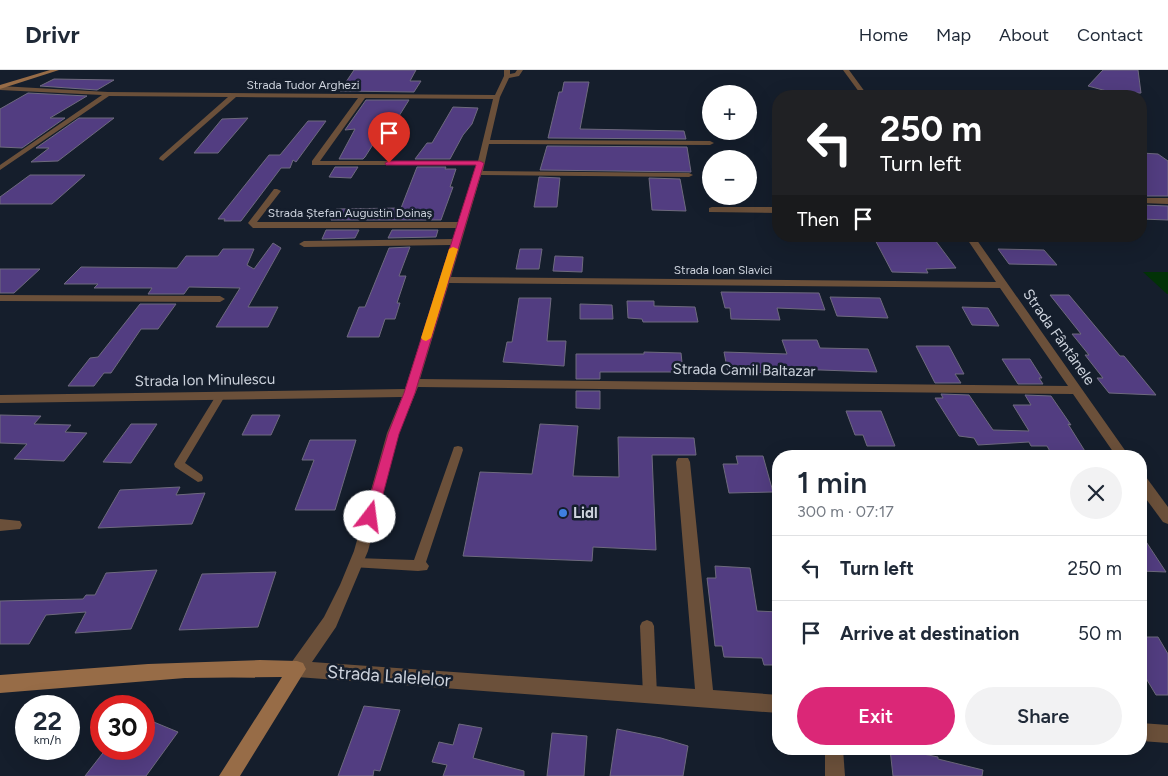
<!DOCTYPE html>
<meta charset="utf-8">
<style>
:root{--surface:#fff;--page:#f2f2f3;--text:#1f2937;--muted:#747a83;--line:#e0e1e3;--accent:#db2777}
body{margin:0;font-family:Figtree,sans-serif;background:var(--page);color:var(--text);height:100vh;display:flex;flex-direction:column;font-size:19px;white-space:nowrap}
*{box-sizing:border-box;margin:0}
p{font-size:16px;color:var(--muted)}
.icon{flex:none;width:28px;height:28px;fill:none;stroke:currentColor;stroke-width:2;stroke-linecap:round;stroke-linejoin:round}
.map{position:relative;flex:1;overflow:hidden}
.drawer{position:absolute;left:772px;top:380px;width:375px;height:305px;display:flex;flex-direction:column;background:var(--surface);border-radius:20px;box-shadow:0 5px 20px #0002}
.drawer>*{flex:none}
.banner{position:absolute;left:772px;top:20px;width:375px;height:152px;border-radius:20px;box-shadow:0 5px 20px #0002;background:#202124;color:#fff;overflow:hidden}
.buttons{position:absolute;left:702px;top:15px;display:grid;gap:10px}
.buttons a{display:grid;place-items:center;width:55px;height:55px;border-radius:50%;background:var(--surface);box-shadow:0 5px 20px #0002;font-size:25px}
.speed{position:absolute;left:15px;top:625px;display:flex;gap:10px;font-size:25px;font-weight:700;text-align:center}
.speed>*{display:grid;place-content:center;width:65px;height:65px;border-radius:50%;background:var(--surface);box-shadow:0 5px 20px #0002;line-height:1}
.speed small{font-size:12px;font-weight:400}
.speed .limit{border:8px solid #d22;background:#fff;color:#111}
.pin{position:absolute;display:grid;place-items:center;width:42px;height:42px;color:#fff;margin:-51px -21px;border-radius:50% 50% 50% 0;rotate:-45deg;box-shadow:0 0 5px #0007}
.pin .icon{rotate:45deg}
.me{position:absolute;width:55px;margin:-28px;rotate:15deg;stroke-linejoin:round;filter:drop-shadow(0 0 4px #0008)}
.turn{display:flex;align-items:center;gap:18px;height:105px;padding:0 25px;font-size:22px}
.turn .icon{width:65px;height:65px;stroke-width:2.5}
.turn b{display:block;font-size:35px;line-height:42px}
.then{display:flex;align-items:center;height:48px;padding:0 25px;background:#0003;gap:10px;font-size:19px}
.round{display:grid;place-items:center;flex:none;width:52px;height:52px;border-radius:26px;background:var(--page)}
.headline{display:flex;align-items:center;justify-content:space-between;height:85px;padding:0 25px}
h1{font-size:30px;font-weight:600;line-height:38px}
.button{display:flex;gap:10px;margin-top:auto;padding:10px 25px}
.button a{flex:1;height:58px;border-radius:30px;background:var(--accent);color:#fff;font-size:20px;font-weight:600;line-height:58px;text-align:center}
.button a+a{background:var(--page);color:var(--text)}
ul{padding:0;list-style:none}
li{display:flex;align-items:center;gap:15px;height:65px;padding:0 25px;border-top:1px solid var(--line)}
li div{flex:1}
li b{display:block;font-size:19px}
li em{font-style:normal}
header{display:flex;align-items:center;gap:30px;box-sizing:border-box;height:70px;padding:0 25px;background:var(--surface);border-bottom:1px solid var(--line)}
header strong{font-size:24px}
nav{display:flex;gap:28px;margin-inline-start:auto;font-size:18px}
.map>svg:first-child{display:block}
</style>
<header>
<strong>Drivr</strong>
<nav><a>Home</a><a>Map</a><a>About</a><a>Contact</a></nav>
</header>
<div class="map">
<svg width="1168" height="706" viewBox="0 0 1168 706">
<rect width="100%" height="100%" fill="#151e2c"/>
<path fill="#023207" d="M1143,202H1168V224H1167Z"/>
<g fill="#523d81" stroke="#6e6a7e">
<path d="M354,0H416L410,11H421L414,22L340,21Z"/>
<path d="M1103,0H1138L1141,23L1118,24L1088,16Z"/>
<path d="M54,9L114,10L97,20L40,16Z"/>
<path d="M564,12H589L580,59L684,61L686,69L548,68L559,22H562Z"/>
<path d="M28,23L87,26L50,48H65L22,78L0,77V39Z"/>
<path d="M366,30H409L399,46H391L365,87L363,89H339L355,59L345,60Z"/>
<path d="M453,37L478,38L472,54L463,65L450,89H415L427,73H432Z"/>
<path d="M79,48H114L58,91L31,92L49,78H36Z"/>
<path d="M248,48L218,83H194L222,49Z"/>
<path d="M308,51H326L296,92L293,90L290,98H281L241,151H224L225,149H218L269,85H280Z"/>
<path d="M547,76L687,77L691,102L540,100Z"/>
<path d="M1141,83L1158,84L1168,91V126H1141Z"/>
<path d="M335,97H358L351,108L329,107Z"/>
<path d="M417,97H446L445,99H456L450,117H453L441,150H331L336,139L401,138Z"/>
<path d="M30,105H85L52,134H0V127Z"/>
<path d="M539,107L560,108L557,137H534Z"/>
<path d="M649,108L680,109L686,141L652,140Z"/>
<path d="M1141,135L1168,136V150L1141,149Z"/>
<path d="M326,160H359L355,168L322,169Z"/>
<path d="M392,160H438L436,167L388,168Z"/>
<path d="M873,166H932L956,198L926,199L928,203L892,202Z"/>
<path d="M273,173L281,178L248,237H278L268,257H216L240,218L189,217L184,224H148L152,218H94L98,214H64L81,197L177,198L186,186H218L223,179H254L247,195L254,199Z"/>
<path d="M410,177L399,206H406L397,233H400L395,249H385L379,267H347L359,237H365L389,178Z"/>
<path d="M520,179H542L539,199H516Z"/>
<path d="M998,179L1044,180L1057,195L1009,194Z"/>
<path d="M555,186L583,187L582,202L553,201Z"/>
<path d="M0,199H40L14,223H0Z"/>
<path d="M721,222L819,223L825,240L777,238L780,250L731,249L730,238H725Z"/>
<path d="M1050,225H1069L1120,286H1124L1156,325L1109,323L1097,308H1103L1085,285H1089L1072,264H1081Z"/>
<path d="M830,227L880,228L888,248L837,246Z"/>
<path d="M519,228H551L547,271H566L564,296L503,292L507,272H512Z"/>
<path d="M627,231H654V236L695,237L698,252H643L642,249L628,248Z"/>
<path d="M140,234H176L158,259H141L111,303H104L94,316H68L90,288L98,287Z"/>
<path d="M580,234L612,235L613,249H580Z"/>
<path d="M962,237L988,238L999,256L972,255Z"/>
<path d="M782,270H817L820,278L868,279L877,302L792,299L793,302L728,303L724,282L787,284Z"/>
<path d="M916,276H949L964,304H955L961,313H935Z"/>
<path d="M644,282L681,283L683,302H600V309H576V284H644Z"/>
<path d="M1002,289H1030L1042,308H1039L1043,314H1018Z"/>
<path d="M576,321H600V339L576,338Z"/>
<path d="M941,324L969,325L993,360L1029,361L1013,335H1031L1025,325L1051,326L1071,355L1068,354L1088,386L1052,385L1047,376H1031L1029,372L978,375L974,368L959,366L935,328H943Z"/>
<path d="M846,341H881L895,376H867L863,365H855Z"/>
<path d="M0,345L41,346L34,354L71,355L65,362L87,363L64,391L14,389L27,374L0,373Z"/>
<path d="M252,345H280L271,365H242Z"/>
<path d="M131,354H157L131,393L103,392Z"/>
<path d="M540,354L578,356L573,406L619,407L618,367L694,368L696,385H652L656,480L593,477L592,491L463,486L480,402L532,404Z"/>
<path d="M310,370H356L335,440H295L314,390H302Z"/>
<path d="M736,386H763L773,422L729,423L723,394H738Z"/>
<path d="M180,417L176,425L205,423L192,454L98,458L120,420Z"/>
<path d="M1141,464L1166,502L1141,501Z"/>
<path d="M715,496L750,498L757,541L779,542V595H764L762,588L724,587L722,576H715L707,508H716Z"/>
<path d="M157,500L131,559L75,563L86,542L46,545L29,574H0V531L83,529L86,525H95L106,503Z"/>
<path d="M276,502L258,557L179,560L202,504Z"/>
<path d="M1141,567H1158L1168,584V625H1156L1141,600Z"/>
<path d="M364,636L400,640L380,701L374,700L373,706H338Z"/>
<path d="M144,648L178,662L146,706H85L106,679H144Z"/>
<path d="M459,654L482,658L473,688L524,701V706H443L447,695L432,692L439,672L453,675Z"/>
<path d="M617,659L661,668L688,676L683,706H610Z"/>
<path d="M552,663L587,666L584,706H547Z"/>
<path d="M890,679H899L938,687V689L983,700L982,706H893Z"/>
</g>
<g fill="none" stroke-linecap="round" stroke-linejoin="round">
<g fill="#6b503a" fill-rule="evenodd">
<path d="M220,323L225,326L185,393L202,405L203,408L202,411L198,412L175,397L174,394L217,324Z"/>
<path d="M458,376L462,377L463,380L426,492L429,496L427,500L418,501L352,497L350,493L352,489L356,488L414,490L453,380L454,377Z"/>
<path d="M647,550L652,552L654,556L657,625L655,630L650,632L645,630L643,625L640,556L642,552Z"/>
</g>
<g fill="#6b503a" fill-rule="evenodd">
<path d="M504,0H510V4L515,3L517,0H523L519,6L509,8L500,27L490,70L710,71L714,73L710,75L489,74L483,101L689,103L693,105L689,107L481,105L451,207L996,212L965,166H974L1129,386H1116L1073,324L418,317L399,363L368,481L336,557L312,592L695,619L676,392L678,388H688L690,392L713,620L779,625V643L297,607L291,605L288,599L291,593L324,547L340,515L354,481L387,363L402,327L0,333V325L405,319L451,175L304,177L299,174L304,171L453,169L457,158H253L248,153L274,119H277L281,121L257,152H458L476,95H312V91L358,28L236,27L163,91L159,89L160,87L228,27L109,26L0,100V95L102,25L0,20V16L108,22L495,25L504,6ZM365,28L493,29L478,91H320ZM449,213L1000,218L1068,316L420,309Z"/>
<path d="M843,0H849L868,26H862Z"/>
<rect x="1141" y="76" width="4" height="4"/>
<path d="M1141,128H1168V134L1141,133Z"/>
<path d="M712,137H779V143L709,142V138Z"/>
<path d="M0,225L220,226L225,229L220,232L0,231Z"/>
<path d="M1141,406L1146,407L1168,437V454L1163,452L1141,422Z"/>
<path d="M0,449L20,451L22,455L20,459L0,461Z"/>
<path d="M1141,653L1168,655V673L1141,671Z"/>
<path d="M825,679H843L845,706H825Z"/>
</g>
<g fill="#976c47" fill-rule="evenodd">
<path d="M50,0H59L0,19V15Z"/>
<path d="M260,590L297,591L303,593L306,599L240,706H219L282,607L185,608L0,623V605L148,594Z"/>
</g>
</g>
<path fill="#db2777" stroke="#8e194d" d="M389,91H480L484,93L415,323L399,364L377,447L375,451L370,453L366,451L364,447L388,364L404,323L476,95H386L385,93Z"/>
<path fill="#f59e0b" d="M453,177L458,179L431,268L426,271L423,270L421,268L449,179Z"/>
<circle fill="#3f7fe0" stroke="#151e2c" stroke-width="2" cx="563" cy="443" r="5"/>
<g text-anchor="middle" stroke-width="5" stroke-linejoin="round" paint-order="stroke">
<g font-size="12" fill="#cdd3dd" stroke="#151e2c">
<text x="303" y="19">Strada Tudor Arghezi</text>
<text x="350" y="147">Strada Ștefan Augustin Doinaș</text>
<text x="723" y="204">Strada Ioan Slavici</text>
</g>
<g font-size="15" fill="#cdd3dd" stroke="#151e2c">
<text transform="translate(1059 267) rotate(55)" y="5">Strada Fântânele</text>
<text transform="translate(744 300) rotate(1)" y="5">Strada Camil Baltazar</text>
<text transform="translate(205 310) rotate(-1)" y="5">Strada Ion Minulescu</text>
</g>
<g font-size="15" font-weight="bold" fill="#cdd3dd" stroke="#151e2c" text-anchor="start">
<text x="573" y="448">Lidl</text>
</g>
<g font-size="18" fill="#cdd3dd" stroke="#151e2c">
<text transform="translate(389 606) rotate(4)" y="6">Strada Lalelelor</text>
</g>
</g>
</svg>
<div class="buttons">
<a>+</a>
<a>−</a>
</div>
<div class="speed"><div>22<small>km/h</small></div><div class="limit">30</div></div>
<div class="pin" style="left:389px;top:93px;background:#d93025"><svg class="icon" aria-label="arrive" viewBox="0 0 24 24"><path d="M6 21V4h12l-3 4 3 4H6"/></svg></div>
<svg class="me" style="left:370px;top:447px" viewBox="-20 -20 40 40"><circle r="19" fill="#fff"/><path d="M0-13L10 11 0 6-10 11z" fill="#db2777"/></svg>
<div class="banner">
<div class="turn"><svg class="icon" aria-label="left" viewBox="0 0 24 24"><path d="M17 20v-9H6M10 6l-5 5 5 5"/></svg><div><b>250 m</b>Turn left</div></div>
<div class="then">Then<svg class="icon" aria-label="arrive" viewBox="0 0 24 24"><path d="M6 21V4h12l-3 4 3 4H6"/></svg></div>
</div>
<section class="drawer">
<div class="headline"><div><h1>1 min</h1><p>300 m · 07:17</p></div><a class="round"><svg class="icon" aria-label="close" viewBox="0 0 24 24"><path d="M6 6l12 12M18 6L6 18"/></svg></a></div>
<ul>
<li><svg class="icon" aria-label="left" viewBox="0 0 24 24"><path d="M17 20v-9H6M10 6l-5 5 5 5"/></svg><div><b>Turn left</b></div><em>250 m</em></li>
<li><svg class="icon" aria-label="arrive" viewBox="0 0 24 24"><path d="M6 21V4h12l-3 4 3 4H6"/></svg><div><b>Arrive at destination</b></div><em>50 m</em></li>
</ul>
<div class="button"><a>Exit</a><a>Share</a></div>
</section>
</div>
